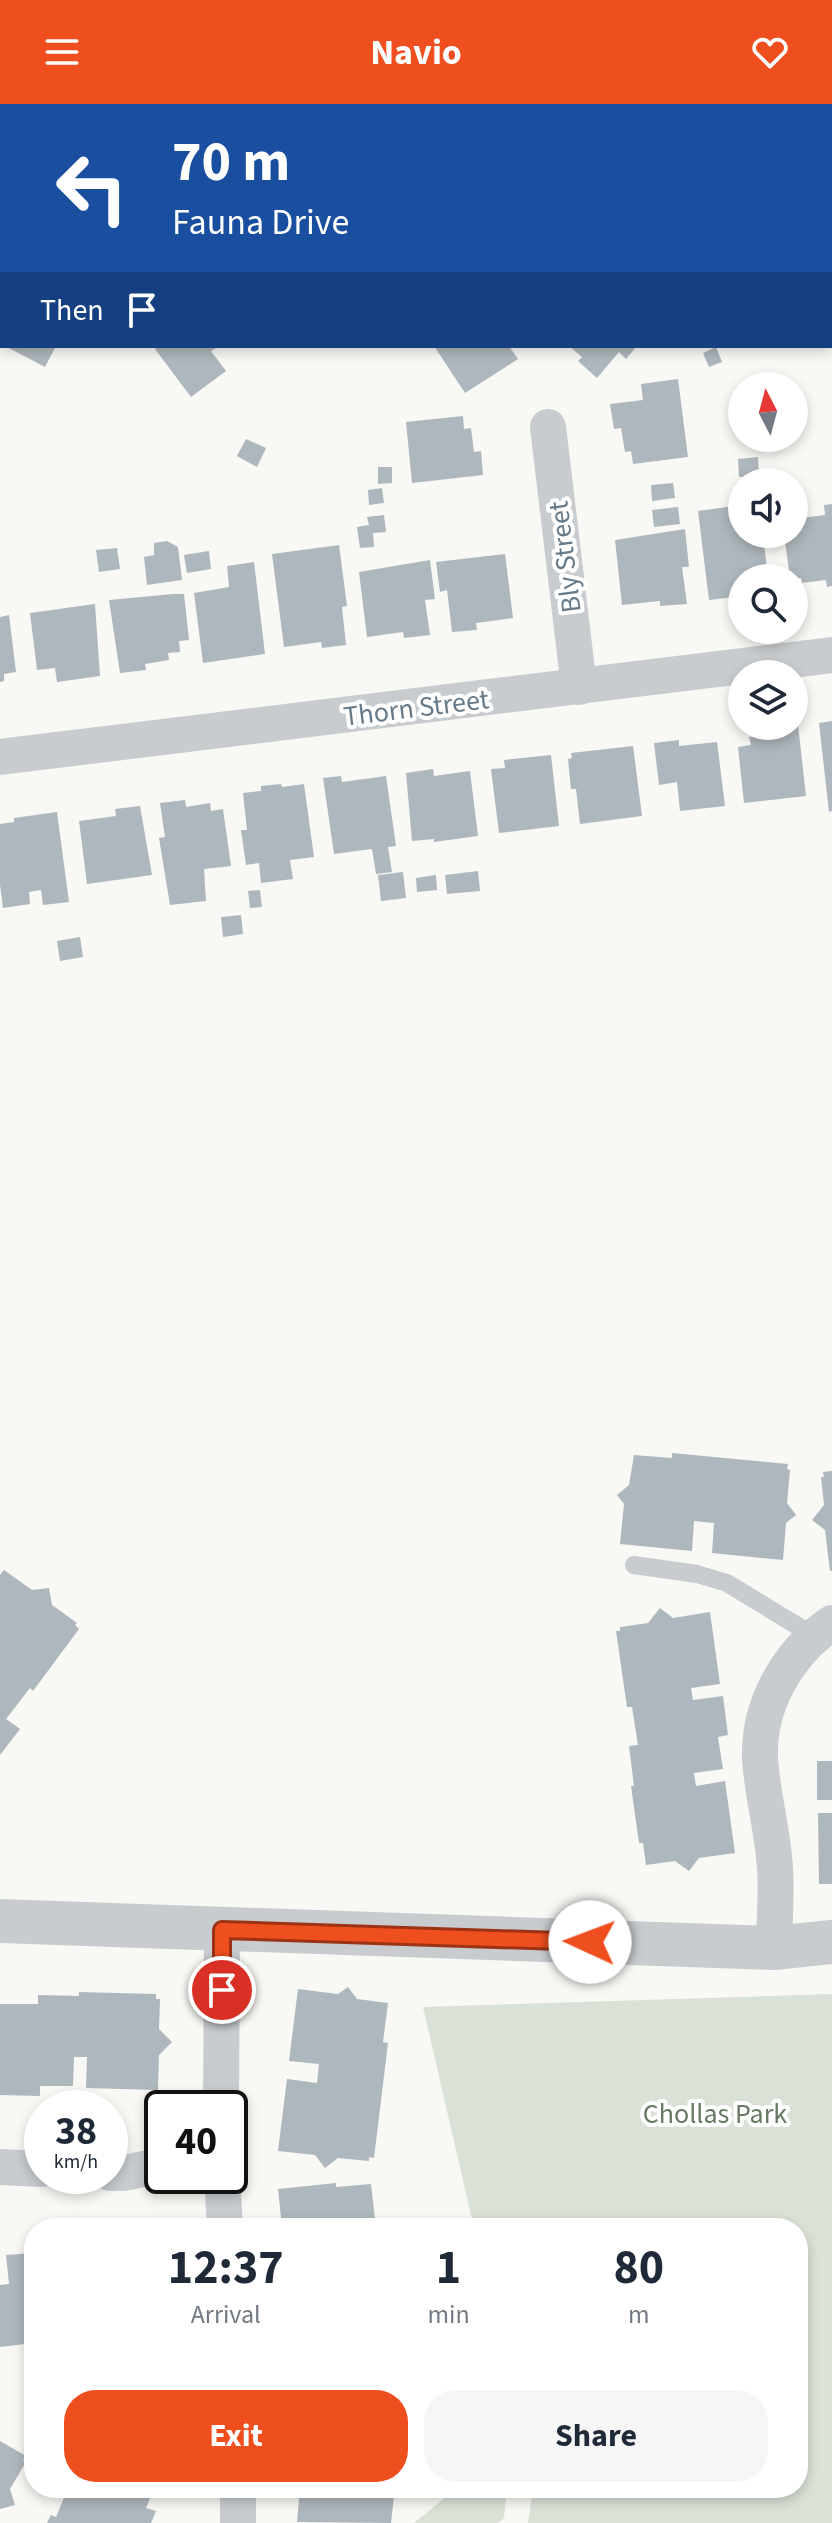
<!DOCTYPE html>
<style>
:root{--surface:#fff;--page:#f6f6f7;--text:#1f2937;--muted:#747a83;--accent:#ef4e1f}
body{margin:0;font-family:"Source Sans 3",sans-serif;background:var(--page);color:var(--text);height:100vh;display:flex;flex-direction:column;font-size:30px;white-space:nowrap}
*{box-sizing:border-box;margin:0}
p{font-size:26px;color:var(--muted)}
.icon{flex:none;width:44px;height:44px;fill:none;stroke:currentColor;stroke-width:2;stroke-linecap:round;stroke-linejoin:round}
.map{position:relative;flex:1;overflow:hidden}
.details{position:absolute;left:24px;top:2114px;width:784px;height:280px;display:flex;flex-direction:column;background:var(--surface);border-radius:32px;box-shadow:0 4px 12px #0003}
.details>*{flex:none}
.top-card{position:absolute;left:0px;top:0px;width:832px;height:244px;box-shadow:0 4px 12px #0003;background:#1a4fa0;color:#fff;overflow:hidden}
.needle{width:52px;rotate:354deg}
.tools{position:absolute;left:728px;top:268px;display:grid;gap:16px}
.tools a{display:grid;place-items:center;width:80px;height:80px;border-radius:50%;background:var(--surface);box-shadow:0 4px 12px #0003;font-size:40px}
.speed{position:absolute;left:24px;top:1986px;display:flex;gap:16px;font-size:40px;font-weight:700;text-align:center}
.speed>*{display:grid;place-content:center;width:104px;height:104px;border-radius:50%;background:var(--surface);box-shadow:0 4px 12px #0003;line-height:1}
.speed small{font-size:20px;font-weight:400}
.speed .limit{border:4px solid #111;border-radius:12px;background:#fff;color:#111}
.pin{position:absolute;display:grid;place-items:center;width:68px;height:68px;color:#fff;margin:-34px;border:4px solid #fff;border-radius:50%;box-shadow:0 2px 8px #0007}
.me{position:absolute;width:88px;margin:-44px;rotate:272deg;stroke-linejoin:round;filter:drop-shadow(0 0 6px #0008)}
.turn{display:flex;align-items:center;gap:28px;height:168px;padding:0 40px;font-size:36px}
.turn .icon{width:104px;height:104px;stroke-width:2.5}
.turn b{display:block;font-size:56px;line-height:68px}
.then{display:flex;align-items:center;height:76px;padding:0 40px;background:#0003;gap:16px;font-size:30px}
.eta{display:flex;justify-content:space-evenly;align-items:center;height:136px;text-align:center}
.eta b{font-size:48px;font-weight:700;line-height:56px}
.action{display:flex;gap:16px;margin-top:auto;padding:16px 40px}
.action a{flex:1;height:92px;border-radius:32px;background:var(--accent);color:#fff;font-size:32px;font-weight:700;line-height:92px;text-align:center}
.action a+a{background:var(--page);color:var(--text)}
header{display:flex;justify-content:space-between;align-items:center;height:104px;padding:0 40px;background:var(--accent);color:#fff;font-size:36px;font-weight:700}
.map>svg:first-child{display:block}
</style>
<header><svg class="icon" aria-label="menu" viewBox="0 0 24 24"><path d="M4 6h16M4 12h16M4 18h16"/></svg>Navio<svg class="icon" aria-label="heart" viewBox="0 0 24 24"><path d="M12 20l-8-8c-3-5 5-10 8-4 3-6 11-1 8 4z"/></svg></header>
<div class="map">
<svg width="832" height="2419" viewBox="0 0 832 2419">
<rect width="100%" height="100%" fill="#f8f8f5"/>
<g fill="#dae1d6">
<path d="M832,1890V2419H528L533,2384H798V2124H474L423,1903Z"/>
<path d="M457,2384H500L506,2392L504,2414L498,2419H414Z"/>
</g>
<g fill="#aeb7bd">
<path d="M5,242H56L45,263Z"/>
<path d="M159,242H219L211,247L226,267L191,293L155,245Z"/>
<path d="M434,242H509L518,255L465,289Z"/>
<path d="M569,242H637L626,255L619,248L597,274L578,257L582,253Z"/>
<path d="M716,243L722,258L709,263L703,249Z"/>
<path d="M678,275L688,353L633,360L631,347L625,348L621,324L614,325L610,300L643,296L641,280Z"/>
<path d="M463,312L464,325L471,324L474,348L481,347L483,371L412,379L406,318Z"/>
<path d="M246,335L266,344L257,363L237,352Z"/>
<path d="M758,353L759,372L739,373L738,355Z"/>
<path d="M378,363H392V379L378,380Z"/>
<path d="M673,379L675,394L652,397L651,381Z"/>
<path d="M382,384L384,399L369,401L368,386Z"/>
<path d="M832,400V482L827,483L826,476L802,479L801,474H790L784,430H794V415L825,411L824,401Z"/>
<path d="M742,401V430H763L768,474H742V492L709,496L698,407Z"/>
<path d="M678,403L680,420L654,423L652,406Z"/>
<path d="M384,411L386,428L373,429L374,443L360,444L357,423L369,421L367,413Z"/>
<path d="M685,425L689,463H682L687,500L660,502V497L622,501L615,436Z"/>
<path d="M167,437L178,443L182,476L147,481L144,453L154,451V439Z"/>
<path d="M339,441L347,502L342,503L346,541L322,544L321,538L284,543L272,450Z"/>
<path d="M117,444L120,465L99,468L96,446Z"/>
<path d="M209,447L211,465L187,469L184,451Z"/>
<path d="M505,450L513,514L476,519L477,526L452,528L447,486L440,488L436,458Z"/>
<path d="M430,456L435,495L425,496L430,531L404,534L403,528L367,533L359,468Z"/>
<path d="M254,458L265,550L203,559L194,489L229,483L227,462Z"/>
<path d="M173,490H184L189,536L179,537L180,548L168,549L169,556L145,560L146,566L120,569L109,496Z"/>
<path d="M95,500L100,572L57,578L55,564L37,566L30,509Z"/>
<path d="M9,511L16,568L4,570V577L0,578V513Z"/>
<path d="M832,617V707L829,708L819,619Z"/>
<path d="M798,621L806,692L744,699L738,643L751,641L749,633L774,631L773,624Z"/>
<path d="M679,636V642L717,638L725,702L680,707L677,678L659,681L654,639Z"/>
<path d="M633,642L642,712L580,720L576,685H571L568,655L572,654L571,649Z"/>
<path d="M551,651L559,722L499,729L491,665L505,664L504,656Z"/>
<path d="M433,665L434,672L470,667L478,732L434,738V735L412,737L406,669Z"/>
<path d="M341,672L342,678L386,672L396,742L388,743L392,768L376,770L372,745L334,750L323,674Z"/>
<path d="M281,680L282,683L304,680L314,753L290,756L293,775L261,779L259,759L246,761L241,726H247L243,689L261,687V682Z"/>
<path d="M185,696L186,703L210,699L211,707L223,705L231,762L204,765L206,797L170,801L159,734L165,733L160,699Z"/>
<path d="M140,702L152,771L87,780L79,717L116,712L115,705Z"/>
<path d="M57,708L69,798L43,801L41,786L29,788L30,800L3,804L0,781V720L14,718V714Z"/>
<path d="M478,767L480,787L447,790L445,771Z"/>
<path d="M403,768L406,794L381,797L378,771Z"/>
<path d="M436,771L437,786L417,788L416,774Z"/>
<path d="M260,786L262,803L250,804L248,787Z"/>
<path d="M241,811L243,830L223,833L221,813Z"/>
<path d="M80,833L83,853L60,857L57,837Z"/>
<path d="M672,1349L788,1360L787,1365L790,1366L787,1399L796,1411L786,1419L783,1456L712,1449L714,1419L694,1417L692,1447L620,1440L624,1400L617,1391L629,1381L634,1351L672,1354Z"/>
<path d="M832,1367V1467H830L825,1426L812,1416L824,1401L821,1373H824L823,1368Z"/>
<path d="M4,1466L32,1486L49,1484L52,1501L77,1519L75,1521L79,1525L33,1587L30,1584L6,1615L20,1625L0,1651V1471Z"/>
<path d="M660,1504L673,1514L710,1508L720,1580L691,1584L693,1596L723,1592L728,1631L718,1633L723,1665L694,1669L696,1682L725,1677L735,1749L699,1754L689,1767L675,1757L646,1761L643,1739H639L631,1682H634L629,1642L638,1641L632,1603H627L616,1527H620V1523L648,1519Z"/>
<rect x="817" y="1657" width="15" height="39"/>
<path d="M818,1709H832V1780H819Z"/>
<path d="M348,1883L357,1895L388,1899L383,1938L388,1939L374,2054L369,2053V2057L338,2054L325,2064L315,2051L278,2047L287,1975L317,1979L319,1960L289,1957L298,1885L338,1890Z"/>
<path d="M79,1888L156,1890V1895H160L159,1925L172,1938L159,1951L158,1986L86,1984L87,1953H74L73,1982H40V1992L0,1991V1900H38V1891L79,1892Z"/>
<path d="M336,2079V2083L371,2080L376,2124H308V2121L282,2123L278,2085Z"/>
<path d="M34,2149V2239L0,2243V2181L9,2180L6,2151Z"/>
<path d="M0,2337L26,2352L23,2357L26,2358L10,2385L15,2401L0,2405Z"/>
<path d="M68,2384H154L146,2404L156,2407L151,2419H47L51,2411L56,2413Z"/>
<path d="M300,2384H395L391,2419L297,2418Z"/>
</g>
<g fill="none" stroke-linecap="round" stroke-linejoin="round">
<path stroke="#c8cccf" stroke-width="18" d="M634,1461L697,1470L727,1479L814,1532"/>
<g stroke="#c8cccf" stroke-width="36">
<path d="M96,0V2"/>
<path d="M548,323L579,583"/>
<path d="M0,653L832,551"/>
<path d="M774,1844C774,1818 777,1790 775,1764C773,1727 762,1691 760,1654C758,1601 788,1548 832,1519"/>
<path d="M221,2004L222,1826"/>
<path d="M0,2063L42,2065"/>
<path d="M110,2069H125L162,2061"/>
<path d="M222,2072L225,2124"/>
<path d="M238,2384V2419"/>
</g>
<path stroke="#c8cccf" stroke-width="44" d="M0,1817L774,1844L832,1838"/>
</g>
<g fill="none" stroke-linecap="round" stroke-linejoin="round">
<g stroke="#9b3314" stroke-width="20">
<path id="route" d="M222,1886V1826L590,1838"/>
</g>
<use href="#route" stroke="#ef4e1f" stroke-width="14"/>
</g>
<g text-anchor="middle" stroke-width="8" stroke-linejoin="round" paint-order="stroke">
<g font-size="28" fill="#657989" stroke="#fff">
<text transform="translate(564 453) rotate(-97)" y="10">Bly Street</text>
<text transform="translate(416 603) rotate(-7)" y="10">Thorn Street</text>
</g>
<g font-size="28" fill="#667a61" stroke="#fff">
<text x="715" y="2019">Chollas Park</text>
</g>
</g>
</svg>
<div class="tools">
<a><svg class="needle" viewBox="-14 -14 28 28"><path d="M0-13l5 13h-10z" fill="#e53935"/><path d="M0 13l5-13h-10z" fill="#747a83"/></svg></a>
<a><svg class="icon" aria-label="sound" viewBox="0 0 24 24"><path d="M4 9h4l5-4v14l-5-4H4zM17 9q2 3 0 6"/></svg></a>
<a><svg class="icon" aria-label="search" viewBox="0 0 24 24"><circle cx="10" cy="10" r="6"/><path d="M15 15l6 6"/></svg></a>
<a><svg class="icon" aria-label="layers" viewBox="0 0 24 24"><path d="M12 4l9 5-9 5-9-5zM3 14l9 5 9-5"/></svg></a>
</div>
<div class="speed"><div>38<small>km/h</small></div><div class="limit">40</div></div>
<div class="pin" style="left:222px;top:1886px;background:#d93025"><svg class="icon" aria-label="arrive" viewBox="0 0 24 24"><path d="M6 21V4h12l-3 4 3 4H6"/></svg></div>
<svg class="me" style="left:590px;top:1838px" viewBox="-20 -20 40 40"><circle r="19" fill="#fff"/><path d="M0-13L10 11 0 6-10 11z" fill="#ef4e1f"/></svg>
<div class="top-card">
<div class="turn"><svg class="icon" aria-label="left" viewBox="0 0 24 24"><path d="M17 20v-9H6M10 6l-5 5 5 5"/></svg><div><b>70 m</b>Fauna Drive</div></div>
<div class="then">Then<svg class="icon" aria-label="arrive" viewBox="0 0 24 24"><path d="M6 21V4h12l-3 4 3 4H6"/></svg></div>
</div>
<section class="details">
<div class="eta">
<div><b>12:37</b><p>Arrival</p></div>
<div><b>1</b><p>min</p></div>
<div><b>80</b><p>m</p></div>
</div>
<div class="action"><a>Exit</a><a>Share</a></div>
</section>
</div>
